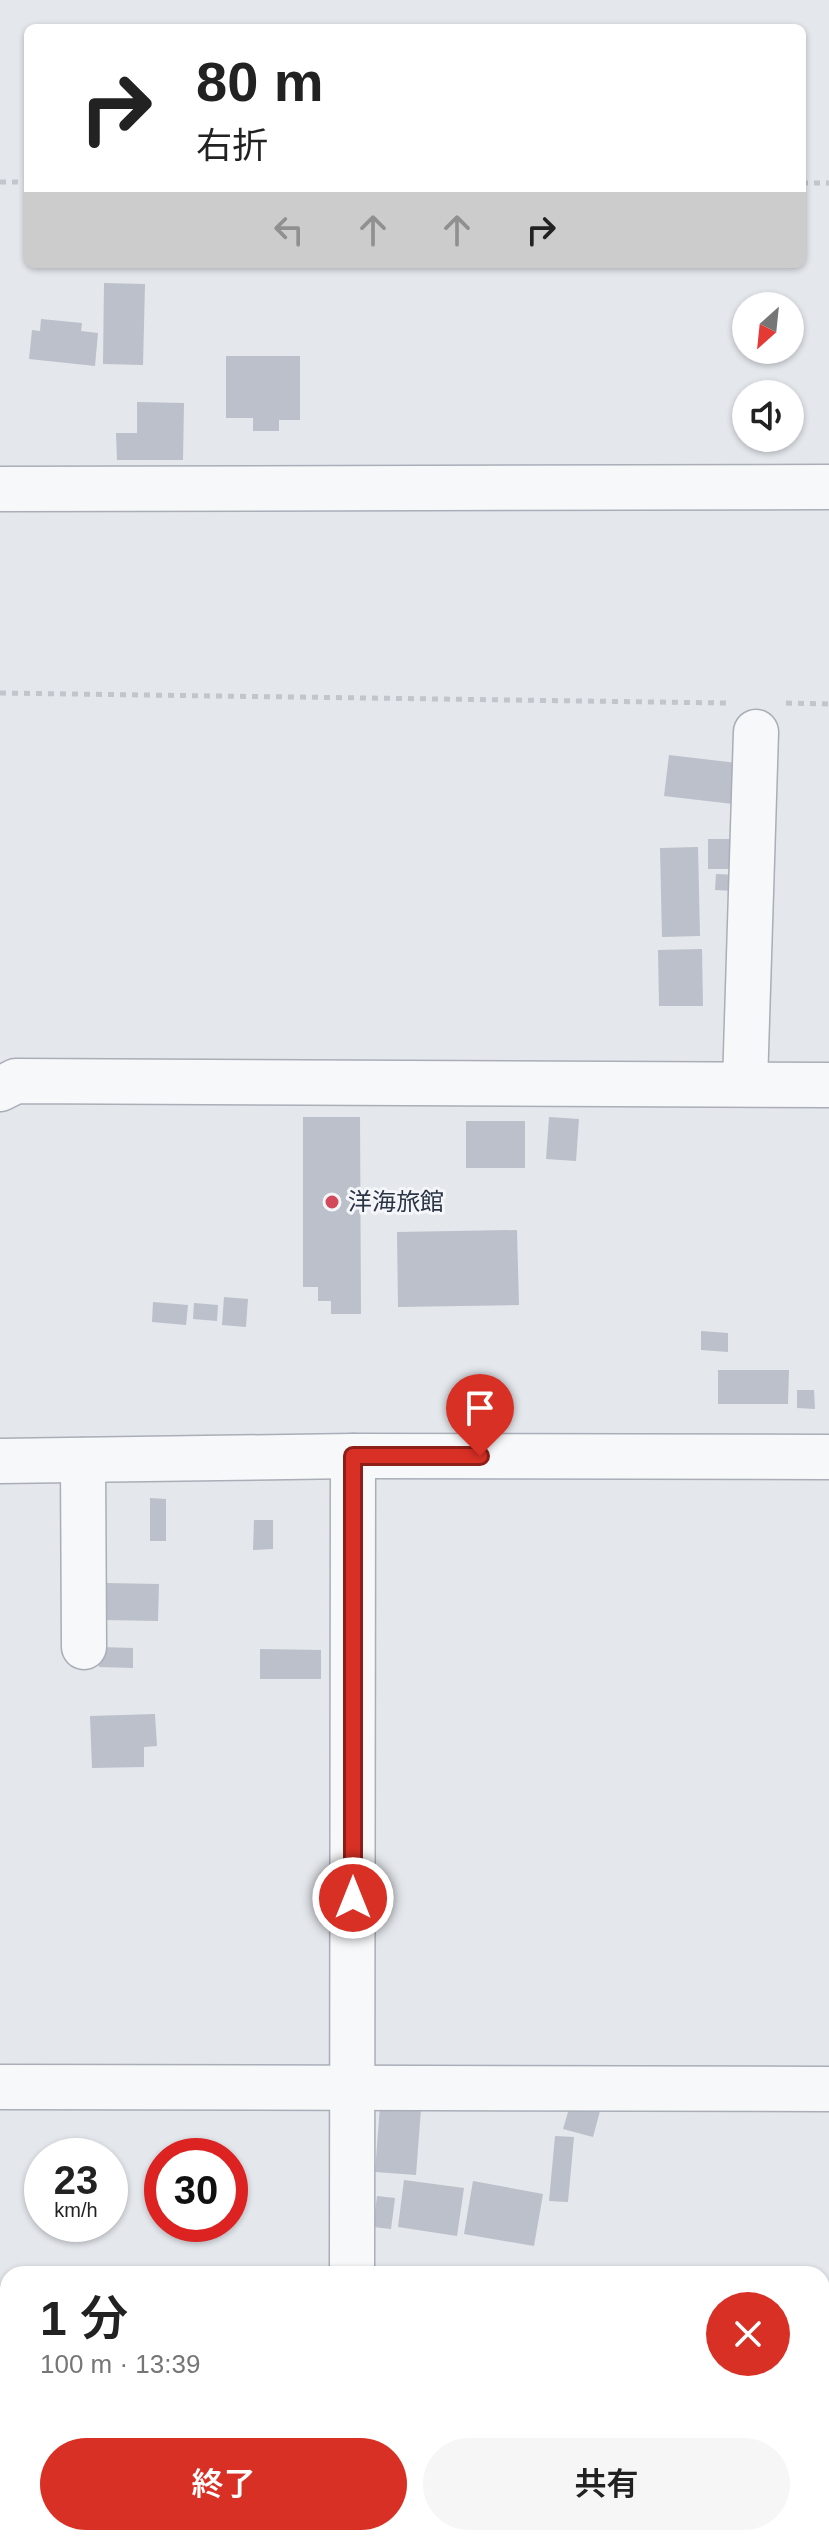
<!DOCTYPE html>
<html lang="ja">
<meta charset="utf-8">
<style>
:root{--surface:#fff;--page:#f6f6f6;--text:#222;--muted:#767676;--accent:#d93025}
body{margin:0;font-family:Arial,"Noto Sans JP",sans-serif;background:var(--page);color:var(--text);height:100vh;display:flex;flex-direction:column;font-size:30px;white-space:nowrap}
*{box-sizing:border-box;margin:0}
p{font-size:26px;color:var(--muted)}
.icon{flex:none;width:44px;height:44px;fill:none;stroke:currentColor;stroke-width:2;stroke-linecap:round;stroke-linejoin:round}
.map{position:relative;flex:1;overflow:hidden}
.sheet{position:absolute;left:0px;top:2266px;width:830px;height:280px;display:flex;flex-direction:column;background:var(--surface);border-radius:24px 24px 0 0;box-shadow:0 2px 6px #0004}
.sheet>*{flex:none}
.top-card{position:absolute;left:24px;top:24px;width:782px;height:244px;border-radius:12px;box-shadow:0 2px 6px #0004;background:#fff;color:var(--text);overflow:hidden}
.needle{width:52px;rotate:207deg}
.tools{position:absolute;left:732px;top:292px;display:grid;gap:16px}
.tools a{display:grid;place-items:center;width:72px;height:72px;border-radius:50%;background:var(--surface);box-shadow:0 2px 6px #0004;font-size:40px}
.speed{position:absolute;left:24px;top:2138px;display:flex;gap:16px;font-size:40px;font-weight:700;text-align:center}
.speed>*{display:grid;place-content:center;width:104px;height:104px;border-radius:50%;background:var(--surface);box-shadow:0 2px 6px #0004;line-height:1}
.speed small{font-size:20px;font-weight:400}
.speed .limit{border:12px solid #d22;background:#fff;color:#111}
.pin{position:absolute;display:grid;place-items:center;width:68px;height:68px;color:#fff;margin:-82px -34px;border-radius:50% 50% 50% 0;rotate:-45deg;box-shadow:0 0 8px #0007}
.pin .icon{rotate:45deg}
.me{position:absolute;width:88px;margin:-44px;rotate:0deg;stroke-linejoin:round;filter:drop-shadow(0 0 6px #0008)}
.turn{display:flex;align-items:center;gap:28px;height:168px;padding:0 40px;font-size:36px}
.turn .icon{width:104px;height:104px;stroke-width:2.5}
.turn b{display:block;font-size:56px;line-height:68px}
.lanes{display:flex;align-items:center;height:76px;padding:0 40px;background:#0003;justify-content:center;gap:40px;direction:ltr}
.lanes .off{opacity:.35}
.round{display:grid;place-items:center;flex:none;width:84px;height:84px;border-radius:42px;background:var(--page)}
.overview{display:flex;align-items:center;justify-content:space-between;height:136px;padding:0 40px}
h1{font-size:48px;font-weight:600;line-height:60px}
.primary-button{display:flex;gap:16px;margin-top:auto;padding:16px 40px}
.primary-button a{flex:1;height:92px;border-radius:48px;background:var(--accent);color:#fff;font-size:32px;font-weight:600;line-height:92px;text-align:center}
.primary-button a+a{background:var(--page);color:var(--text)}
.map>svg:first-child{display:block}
</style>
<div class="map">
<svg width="829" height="2546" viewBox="0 0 829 2546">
<rect width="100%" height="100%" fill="#e4e7ec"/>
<g fill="#bbc0ca">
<rect x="196" y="264" width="103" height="3"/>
<path d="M104,283L145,284L143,365L103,364Z"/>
<path d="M41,319L82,323L81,331L98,333L95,366L29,359L32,330L40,331Z"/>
<path d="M226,356H300V420H279V431H253V418H226Z"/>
<path d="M137,402L184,403L183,460H117L116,433H137Z"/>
<path d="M669,755L737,763L733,804L664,796Z"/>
<rect x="708" y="839" width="30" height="30"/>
<path d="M698,847L700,936L662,937L660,848Z"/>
<path d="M716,874L738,875L736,891L715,890Z"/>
<path d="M702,949L703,1006H659L658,950Z"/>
<path d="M303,1117H360L361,1314H331V1301H318V1287H303Z"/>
<path d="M549,1117L579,1119L576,1161L546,1159Z"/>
<rect x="466" y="1121" width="59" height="47"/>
<path d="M517,1230L519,1305L398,1307L397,1232Z"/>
<path d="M224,1297L248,1299L246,1327L222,1325Z"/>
<path d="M153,1302L188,1305L186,1325L152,1322Z"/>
<path d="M194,1303L218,1305L217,1321L193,1319Z"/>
<path d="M701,1331L728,1333V1352L701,1350Z"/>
<path d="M718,1370H789L788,1404H718Z"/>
<path d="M797,1390H814L815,1409L797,1408Z"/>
<path d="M150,1498L166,1499V1541H150Z"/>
<path d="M254,1520H273V1549L253,1550Z"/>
<path d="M105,1583L159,1584L158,1621L104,1620Z"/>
<path d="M99,1647L133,1648V1668L99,1667Z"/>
<path d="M260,1649L321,1650V1679H260Z"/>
<path d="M155,1714L157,1746L144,1747V1767L92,1768L90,1716Z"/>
<path d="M571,2102L600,2111L593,2137L563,2129Z"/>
<path d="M380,2106L421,2109L416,2175L375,2172Z"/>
<path d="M555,2136L574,2137L568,2202L549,2201Z"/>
<path d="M404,2180L464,2188L457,2236L398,2227Z"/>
<path d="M473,2181L543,2194L534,2246L464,2234Z"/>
<path d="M377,2196L395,2198L391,2229L373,2227Z"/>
</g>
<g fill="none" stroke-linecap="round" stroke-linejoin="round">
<g stroke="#a9aeb7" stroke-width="47">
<g id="minor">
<path d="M0,489L829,487"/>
<path d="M745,1084L756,732"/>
<path d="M0,1089L16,1081L829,1085"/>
<path d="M83,1460L84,1647"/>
<path d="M0,1461L353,1456L829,1457"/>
<path d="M0,2087L829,2089"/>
<path d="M352,2274L353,1456"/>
<path d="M352,2546V2538"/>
</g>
</g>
<g stroke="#c2c5cb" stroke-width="5" stroke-dasharray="6 6" stroke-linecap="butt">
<path d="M0,182H28"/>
<path d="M802,183H829"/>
<path d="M0,693L728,703"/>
<path d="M786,703L829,704"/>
</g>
<use href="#minor" stroke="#f7f8fa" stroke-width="44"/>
</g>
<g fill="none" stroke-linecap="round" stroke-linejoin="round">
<g stroke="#8d1f18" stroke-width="20">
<path id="route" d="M353,1898V1456H480"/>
</g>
<use href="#route" stroke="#d93025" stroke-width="14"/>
</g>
<circle fill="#d1495b" stroke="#f4f6f9" stroke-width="3" cx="332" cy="1202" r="8"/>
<g text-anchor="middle" stroke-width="6" stroke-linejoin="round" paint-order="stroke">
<g font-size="24" fill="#2b3445" stroke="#f4f6f9" text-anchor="start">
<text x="348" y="1210">洋海旅館</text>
</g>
</g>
</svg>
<div class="tools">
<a><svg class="needle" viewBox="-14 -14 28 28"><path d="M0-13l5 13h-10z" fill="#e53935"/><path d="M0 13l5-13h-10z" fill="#767676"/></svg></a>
<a><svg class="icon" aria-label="sound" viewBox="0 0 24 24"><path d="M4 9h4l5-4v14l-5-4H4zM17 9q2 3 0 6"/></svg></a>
</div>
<div class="speed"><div>23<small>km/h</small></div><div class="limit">30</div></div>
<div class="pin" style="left:480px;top:1456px;background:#d93025"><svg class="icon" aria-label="arrive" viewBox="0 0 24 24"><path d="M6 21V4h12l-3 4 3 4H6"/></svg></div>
<svg class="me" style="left:353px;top:1898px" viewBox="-20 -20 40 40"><circle r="17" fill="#d93025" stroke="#fff" stroke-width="3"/><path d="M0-11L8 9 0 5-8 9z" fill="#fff"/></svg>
<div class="top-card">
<div class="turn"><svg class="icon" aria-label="right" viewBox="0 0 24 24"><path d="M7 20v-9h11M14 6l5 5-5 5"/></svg><div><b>80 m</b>右折</div></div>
<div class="lanes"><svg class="icon off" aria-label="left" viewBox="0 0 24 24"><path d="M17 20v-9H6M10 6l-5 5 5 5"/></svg><svg class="icon off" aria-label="ahead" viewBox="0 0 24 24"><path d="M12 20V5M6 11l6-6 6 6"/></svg><svg class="icon off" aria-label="ahead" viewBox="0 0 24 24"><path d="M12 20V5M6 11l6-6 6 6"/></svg><svg class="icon" aria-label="right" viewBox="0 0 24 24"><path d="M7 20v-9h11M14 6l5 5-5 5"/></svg></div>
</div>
<section class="sheet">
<div class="overview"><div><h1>1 分</h1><p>100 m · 13:39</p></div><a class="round" style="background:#d93025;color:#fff"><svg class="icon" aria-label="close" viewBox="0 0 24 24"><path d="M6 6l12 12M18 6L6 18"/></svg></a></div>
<div class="primary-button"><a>終了</a><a>共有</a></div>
</section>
</div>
